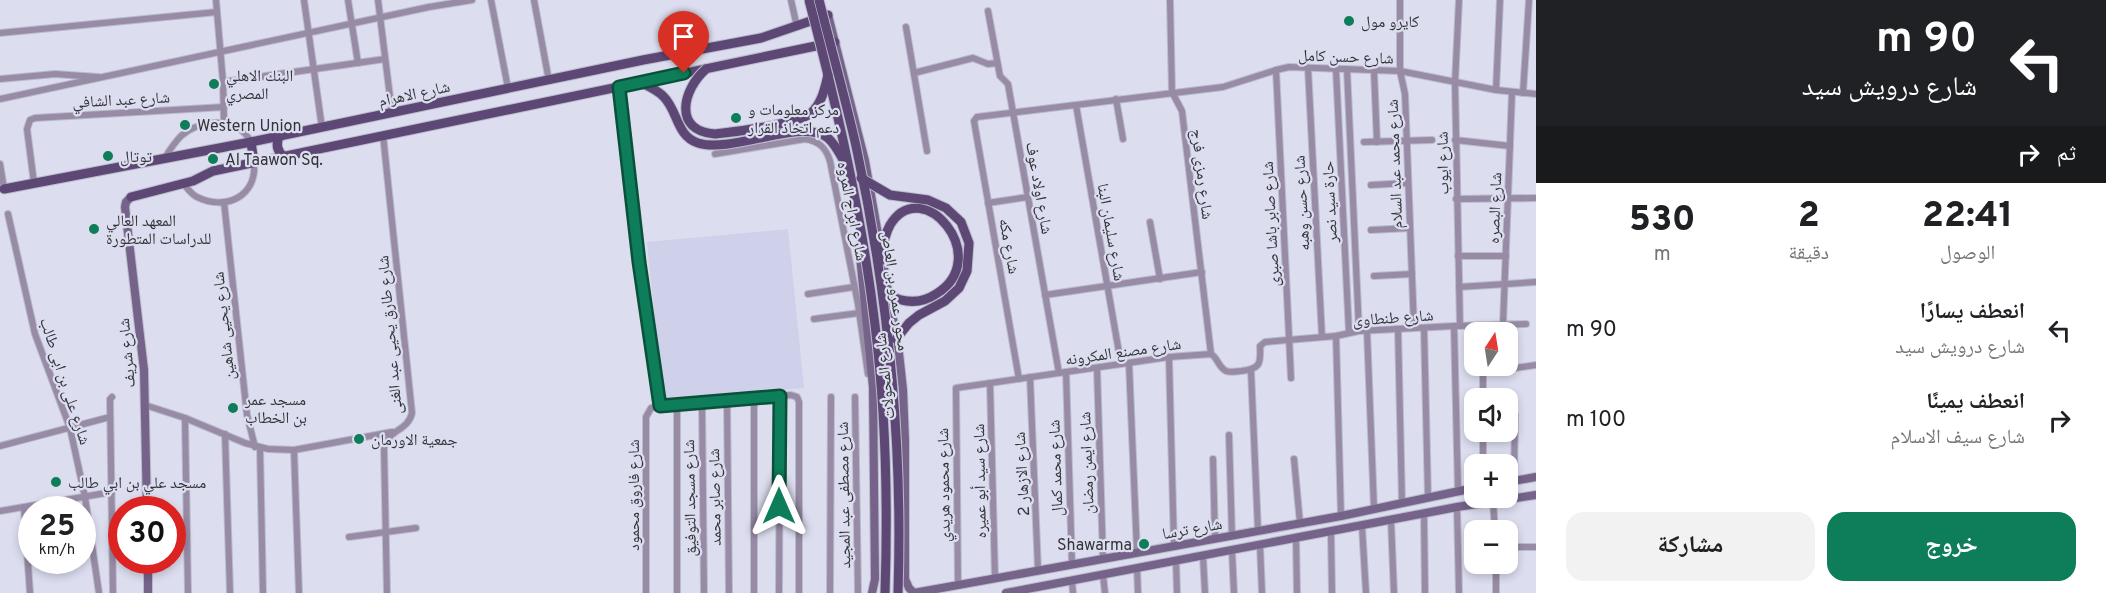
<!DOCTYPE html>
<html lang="ar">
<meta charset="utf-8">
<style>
:root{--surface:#fff;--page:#f2f2f2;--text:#202124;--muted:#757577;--accent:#0e7d59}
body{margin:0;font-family:Overpass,"Noto Naskh Arabic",sans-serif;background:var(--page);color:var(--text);direction:rtl;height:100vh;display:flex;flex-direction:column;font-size:22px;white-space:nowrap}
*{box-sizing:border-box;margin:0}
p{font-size:20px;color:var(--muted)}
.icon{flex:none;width:33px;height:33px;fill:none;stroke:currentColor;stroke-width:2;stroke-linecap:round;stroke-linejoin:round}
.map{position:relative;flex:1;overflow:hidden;direction:ltr}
.side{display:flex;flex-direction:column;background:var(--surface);width:570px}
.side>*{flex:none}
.banner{background:#202124;color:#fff;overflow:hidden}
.needle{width:39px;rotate:12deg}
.controls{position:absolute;left:1464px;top:322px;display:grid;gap:12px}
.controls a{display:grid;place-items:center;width:54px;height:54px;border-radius:12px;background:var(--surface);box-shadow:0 3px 9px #0003;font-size:30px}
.speed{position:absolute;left:18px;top:496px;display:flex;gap:12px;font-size:30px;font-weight:700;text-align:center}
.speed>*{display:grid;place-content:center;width:78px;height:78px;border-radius:50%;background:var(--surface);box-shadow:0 3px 9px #0003;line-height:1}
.speed small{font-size:15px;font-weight:400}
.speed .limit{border:9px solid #d22;background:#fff;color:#111}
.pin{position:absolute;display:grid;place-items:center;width:51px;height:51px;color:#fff;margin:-62px -26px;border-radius:50% 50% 50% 0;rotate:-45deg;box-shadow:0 0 6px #0007}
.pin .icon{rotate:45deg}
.me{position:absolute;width:66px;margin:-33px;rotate:0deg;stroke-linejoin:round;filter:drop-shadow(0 0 4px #0008)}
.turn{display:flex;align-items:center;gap:21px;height:126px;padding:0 30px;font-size:27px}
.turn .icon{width:78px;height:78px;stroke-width:2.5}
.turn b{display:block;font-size:42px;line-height:51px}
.then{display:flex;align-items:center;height:57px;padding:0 30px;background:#0003;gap:12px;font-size:22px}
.eta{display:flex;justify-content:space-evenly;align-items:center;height:102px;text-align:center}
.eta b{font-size:36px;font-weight:800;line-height:42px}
.action{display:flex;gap:12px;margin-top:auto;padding:12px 30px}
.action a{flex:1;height:69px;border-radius:18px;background:var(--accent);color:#fff;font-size:24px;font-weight:800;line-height:69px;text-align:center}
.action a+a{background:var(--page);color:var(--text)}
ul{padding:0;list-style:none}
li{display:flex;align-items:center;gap:18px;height:90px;padding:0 30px}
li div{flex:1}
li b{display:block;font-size:22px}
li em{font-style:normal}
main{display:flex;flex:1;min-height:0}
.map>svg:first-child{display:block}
</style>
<main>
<section class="side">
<div class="banner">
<div class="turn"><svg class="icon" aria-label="left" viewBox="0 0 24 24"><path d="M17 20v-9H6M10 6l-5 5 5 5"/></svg><div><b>90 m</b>شارع درويش سيد</div></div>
<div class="then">ثم<svg class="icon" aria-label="right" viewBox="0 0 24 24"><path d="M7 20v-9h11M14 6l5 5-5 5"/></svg></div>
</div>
<div class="eta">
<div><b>22:41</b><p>الوصول</p></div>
<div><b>2</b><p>دقيقة</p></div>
<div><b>530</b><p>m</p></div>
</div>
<ul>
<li><svg class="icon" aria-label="left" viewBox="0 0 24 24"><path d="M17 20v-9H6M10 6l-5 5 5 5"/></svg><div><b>انعطف يسارًا</b><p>شارع درويش سيد</p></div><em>90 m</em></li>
<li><svg class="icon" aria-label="right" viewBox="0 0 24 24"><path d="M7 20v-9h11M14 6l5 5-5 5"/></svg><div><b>انعطف يمينًا</b><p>شارع سيف الاسلام</p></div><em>100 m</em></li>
</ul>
<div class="action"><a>خروج</a><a>مشاركة</a></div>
</section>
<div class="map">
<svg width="1536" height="593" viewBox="0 0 1536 593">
<rect width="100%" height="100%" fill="#dcddef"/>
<path fill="#cfd1ea" d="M788,229L804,388L663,401L647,242Z"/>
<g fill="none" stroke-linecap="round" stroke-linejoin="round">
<g stroke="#babbcb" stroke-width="8">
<g id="street">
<path d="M216,0L223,82L224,123"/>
<path d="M304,0L322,128"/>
<path d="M348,0L358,63"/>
<path d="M378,0L392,113"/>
<path d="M491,0L508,88"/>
<path d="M534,0L549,81"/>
<path d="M791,0L797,27"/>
<path d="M1170,0L1172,92L1182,111L1211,354"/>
<path d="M1400,0V71L1405,94L1414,328"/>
<path d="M1459,0L1455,83L1460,326"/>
<path d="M988,11L1000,76L1008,84L1059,373"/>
<path d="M906,27L927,151"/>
<path d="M0,33L217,12"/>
<path d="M1308,68L1322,337"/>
<path d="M1276,70L1291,378"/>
<path d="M1336,70L1349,333"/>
<path d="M1347,70L1359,331"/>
<path d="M1374,71L1377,142"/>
<path d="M914,73L973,58L988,64L997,63"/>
<path d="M0,79L55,74L98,77"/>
<path d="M223,82L385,59"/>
<path d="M619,87L639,262L660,406"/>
<path d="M1496,90L1500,0"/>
<path d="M1523,93L1529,0"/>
<path d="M0,99L429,7L472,0"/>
<path d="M1116,99L1123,139"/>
<path d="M1076,105L1121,364"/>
<path d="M383,135L412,413C408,431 389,429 384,447L387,593"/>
<path d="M1455,140L1510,146"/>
<path d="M1364,142L1432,140"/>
<path d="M715,154L805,139C819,141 826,148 830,161L858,304L868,374"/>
<path d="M164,159C169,151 174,143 181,136C201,119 237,116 251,142"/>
<path d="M0,164L4,189"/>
<path d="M34,183L27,129L30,120L35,118L224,107"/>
<path d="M183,183C187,188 191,194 197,197C225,211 257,197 254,163"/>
<path d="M1371,185L1408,183"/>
<path d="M1456,199L1536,198"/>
<path d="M224,202L247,415L255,447"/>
<path d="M988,203L1028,197"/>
<path d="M8,214L35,334L70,428L85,497L99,593"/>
<path d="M1150,222L1160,279"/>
<path d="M1371,230L1410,228"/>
<path d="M1458,256H1506"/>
<path d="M1374,276L1412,274"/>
<path d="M1459,287L1536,282"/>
<path d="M808,294L854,287"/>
<path d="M1045,295L1202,272"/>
<path d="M814,319L859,313"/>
<path d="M1503,325L1512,92"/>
<path d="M1454,326L1458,491"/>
<path d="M1424,328L1428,497"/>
<path d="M1398,329L1402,502"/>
<path d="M1367,331L1374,508"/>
<path d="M1336,336L1341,516"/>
<path d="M1169,357L1174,546"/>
<path d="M1129,363L1137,552"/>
<path d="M1483,366V399"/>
<path d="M1097,368L1103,558"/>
<path d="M1251,370L1258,531"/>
<path d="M1501,370L1536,365"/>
<path d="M1066,372L1072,564"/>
<path d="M1030,377L1038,570"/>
<path d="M1019,379L974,121L977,117L1223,87L1276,70L1289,67L1400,71L1496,90L1536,94"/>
<path d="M990,383L995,578"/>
<path d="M112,397L110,399L113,593"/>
<path d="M855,397L858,593"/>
<path d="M754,398V593"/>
<path d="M727,400L729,593"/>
<path d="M702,402L704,593"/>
<path d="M145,405L185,418L245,443L268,449L294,450L392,432"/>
<path d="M185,418L188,593"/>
<path d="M1483,432V465"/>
<path d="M225,434L230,593"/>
<path d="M1229,435L1232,536"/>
<path d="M0,446L110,417"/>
<path d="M260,448L263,593"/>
<path d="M294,450L299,593"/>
<path d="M1213,459L1215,539"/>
<path d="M1294,459L1300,523"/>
<path d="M1514,481L1515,415"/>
<path d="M1493,501L1495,531"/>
<path d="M24,507L30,593"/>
<path d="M1457,507L1459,593"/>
<path d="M0,511L112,492"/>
<path d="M1424,514L1425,593"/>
<path d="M1391,520L1394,593"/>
<path d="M1362,526L1366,593"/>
<path d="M1331,532L1332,593"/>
<path d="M349,537L416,528"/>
<path d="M1296,538L1297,593"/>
<path d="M1260,545L1262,593"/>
<path d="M1508,547H1536"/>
<path d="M1232,551L1234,593"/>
<path d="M1203,556L1205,593"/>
<path d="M1176,561L1177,593"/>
<path d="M1496,564V593"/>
<path d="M1137,568L1138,593"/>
<path d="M1103,575L1105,593"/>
<path d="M1072,581L1073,593"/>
<path d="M958,585L956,388L1169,357L1211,354C1218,358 1218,367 1226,371C1231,373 1236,371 1241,371C1260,369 1261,364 1260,346L1265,342L1336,336L1359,331L1454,326L1526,324"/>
<path d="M646,593V417L651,408L657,406L791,395L797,397L799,402V593"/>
<path d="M677,593V404"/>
<path d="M779,593L780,396"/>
<path d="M830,593L831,397"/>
</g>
</g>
<g stroke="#babbcb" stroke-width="10">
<g id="secondary">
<path d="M828,15L865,161L899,353L903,390L905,441V579L909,588L914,593"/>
<path d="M131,197L126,202L125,207L144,370L147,510"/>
<path d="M859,246L873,387L875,579L872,593"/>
<path d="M1508,482L1536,477"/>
<path d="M148,561V593"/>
<path d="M914,593L1341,516L1474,488"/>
<path d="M1006,593L1457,507L1536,495"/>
</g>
</g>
<g stroke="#babbcb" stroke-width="11">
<g id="primary">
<path d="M280,135C275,144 277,151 284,157"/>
<path d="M251,142L254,163"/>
<path d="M4,189L251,142L643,60L761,38L828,15"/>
<path d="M131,197L193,181L213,171L835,42"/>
</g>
</g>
<use href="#street" stroke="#988ba6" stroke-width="6"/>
<use href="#secondary" stroke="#75638a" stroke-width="8"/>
<use href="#primary" stroke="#5d4775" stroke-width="9"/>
<g stroke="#babbcb" stroke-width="11" stroke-linecap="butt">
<g id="primary-bridge">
<path d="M809,0C837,107 862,215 875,325C886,414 888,504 885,593"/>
<path d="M819,0C831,48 845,97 856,146C888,292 903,443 898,593"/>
<path d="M706,69C683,89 672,131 715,134C734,132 798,124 811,113C822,103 825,88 828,75"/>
<path d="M640,82C648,86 657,90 663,96C678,110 676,136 698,143C732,154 803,117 828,138C836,145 841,156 846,165"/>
<path d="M861,178L890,195L928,200L946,208L961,222L969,243L967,271L959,288L945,301L919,315L909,323L896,339"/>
<path d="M880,261C882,249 884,236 890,225C922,172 995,258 936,294C921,304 904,303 888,295"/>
</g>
</g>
<use href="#primary-bridge" stroke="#5d4775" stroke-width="9"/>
</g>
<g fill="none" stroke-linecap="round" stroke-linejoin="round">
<g stroke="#09513a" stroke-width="15">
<path id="route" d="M684,73L619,87L639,262L660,406L780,396L779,506"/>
</g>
<use href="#route" stroke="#0e7d59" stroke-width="10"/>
</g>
<g fill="#0e7d59" stroke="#dcddef" stroke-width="2">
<circle cx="1349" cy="21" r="6"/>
<circle cx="214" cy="84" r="6"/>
<circle cx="736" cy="118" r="6"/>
<circle cx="185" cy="125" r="6"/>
<circle cx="108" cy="156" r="6"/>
<circle cx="213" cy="159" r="6"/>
<circle cx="94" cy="229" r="6"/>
<circle cx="233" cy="408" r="6"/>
<circle cx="359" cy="439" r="6"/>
<circle cx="56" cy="482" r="6"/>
<circle cx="1144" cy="544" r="6"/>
</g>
<g text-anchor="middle" stroke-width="4.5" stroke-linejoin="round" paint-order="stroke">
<g font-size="16" fill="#33343a" stroke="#dcddef" text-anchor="start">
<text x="1361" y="27">كايرو مول</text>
<text x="226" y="81">البنك الاهلي<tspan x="226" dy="18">المصري</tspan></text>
<text x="748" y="115">مركز معلومات و<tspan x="748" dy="18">دعم اتخاذ القرار</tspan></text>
<text x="197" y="131">Western Union</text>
<text x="120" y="162">توتال</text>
<text x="225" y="165">Al Taawon Sq.</text>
<text x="106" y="226">المعهد العالي<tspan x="106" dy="18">للدراسات المتطورة</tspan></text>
<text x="245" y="405">مسجد عمر<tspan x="245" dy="18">بن الخطاب</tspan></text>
<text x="371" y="445">جمعية الاورمان</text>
<text x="68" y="488">مسجد علي بن ابي طالب</text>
<text x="1132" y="550" text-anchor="end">Shawarma</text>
</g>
<g font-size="16" fill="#33343a" stroke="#dcddef">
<text transform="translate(1346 56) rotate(2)" y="6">شارع حسن كامل</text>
<text transform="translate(414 93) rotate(-12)" y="6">شارع الاهرام</text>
<text transform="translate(121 99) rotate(-3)" y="6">شارع عبد الشافي</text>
<text transform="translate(1442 163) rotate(-91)" y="6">شارع ايوب</text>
<text transform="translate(1394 164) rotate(-92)" y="6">شارع محمد عبد السلام</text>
<text transform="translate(1203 174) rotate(83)" y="6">شارع رمزى فرج</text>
<text transform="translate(1040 188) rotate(80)" y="6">شارع اولاد عوف</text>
<text transform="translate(1329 202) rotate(-93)" y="6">حارة سيد نصر</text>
<text transform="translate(1301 203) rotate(-93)" y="6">شارع حسن وهبه</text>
<text transform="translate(1494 208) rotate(-88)" y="6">شارع البصره</text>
<text transform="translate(853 211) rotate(79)" y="6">شارع ابراج المروه</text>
<text transform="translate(1270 224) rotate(-93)" y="6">شارع صابر باشا صبرى</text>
<text transform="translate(1112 232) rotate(80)" y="6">شارع سليمان البنا</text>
<text transform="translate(1010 246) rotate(80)" y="6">شارع مكه</text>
<text transform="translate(896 291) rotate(82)" y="6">محور عمرو بن العاص</text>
<text transform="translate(1393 317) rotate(-4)" y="6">شارع طنطاوى</text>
<text transform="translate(223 326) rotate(-96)" y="6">شارع يحيى شاهين</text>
<text transform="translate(389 335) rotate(-95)" y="6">شارع طارق يحيى عبد الغنى</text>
<text transform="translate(1123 351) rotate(-8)" y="6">شارع مصنع المكرونه</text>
<text transform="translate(126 353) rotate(-95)" y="6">شارع شريف</text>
<text transform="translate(884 376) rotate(-96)" y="6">شارع المحولات</text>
<text transform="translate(66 381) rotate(72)" y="6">شارع على بن ابى طالب</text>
<text transform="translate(1086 463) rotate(-92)" y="6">شارع ايمن رمضان</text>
<text transform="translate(1055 468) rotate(-92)" y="6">شارع محمد كمال</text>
<text transform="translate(1021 474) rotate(-93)" y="6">شارع الازهار 2</text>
<text transform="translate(979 481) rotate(-91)" y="6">شارع سيد أبو عميره</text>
<text transform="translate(943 485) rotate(-91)" y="6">شارع محمود هريدي</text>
<text transform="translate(633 495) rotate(-90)" y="6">شارع فاروق محمود</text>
<text transform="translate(843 495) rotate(-91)" y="6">شارع مصطفى عبد المجيد</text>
<text transform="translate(714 497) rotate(-91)" y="6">شارع صابر محمد</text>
<text transform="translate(689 498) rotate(-91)" y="6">شارع مسجد التوفيق</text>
<text transform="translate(1192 528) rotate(-10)" y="6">شارع ترسا</text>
</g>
</g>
</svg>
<div class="controls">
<a><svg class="needle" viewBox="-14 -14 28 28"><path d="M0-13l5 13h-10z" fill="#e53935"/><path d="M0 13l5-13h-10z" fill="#757577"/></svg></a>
<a><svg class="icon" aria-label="sound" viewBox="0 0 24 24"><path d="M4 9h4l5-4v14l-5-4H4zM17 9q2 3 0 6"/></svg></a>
<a>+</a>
<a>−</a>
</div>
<div class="speed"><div>25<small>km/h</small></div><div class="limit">30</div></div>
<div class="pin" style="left:684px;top:73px;background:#d93025"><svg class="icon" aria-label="arrive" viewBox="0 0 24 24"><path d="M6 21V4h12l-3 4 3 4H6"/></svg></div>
<svg class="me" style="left:779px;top:506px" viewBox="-20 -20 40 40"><path d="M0-17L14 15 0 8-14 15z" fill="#0e7d59" stroke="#fff" stroke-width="4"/></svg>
</div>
</main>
